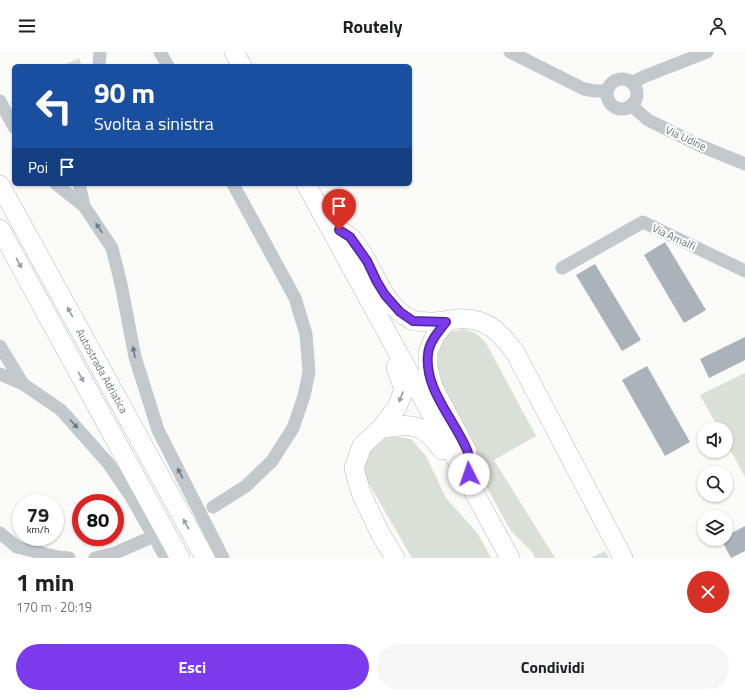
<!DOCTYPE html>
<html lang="it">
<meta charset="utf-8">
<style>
:root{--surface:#fff;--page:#f6f6f6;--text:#202124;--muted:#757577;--accent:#7c3aed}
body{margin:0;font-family:"Titillium Web",sans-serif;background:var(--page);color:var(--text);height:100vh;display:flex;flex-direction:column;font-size:15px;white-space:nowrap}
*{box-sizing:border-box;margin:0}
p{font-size:13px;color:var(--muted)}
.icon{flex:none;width:22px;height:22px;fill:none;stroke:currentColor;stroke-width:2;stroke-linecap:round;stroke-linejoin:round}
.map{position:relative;height:506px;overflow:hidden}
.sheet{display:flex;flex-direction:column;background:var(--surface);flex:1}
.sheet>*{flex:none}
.hud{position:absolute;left:12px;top:12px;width:400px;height:122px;border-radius:6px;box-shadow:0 1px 3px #0004;background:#1a4fa0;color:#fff;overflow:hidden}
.buttons{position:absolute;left:697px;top:370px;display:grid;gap:8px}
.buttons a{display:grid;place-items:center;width:36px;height:36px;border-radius:50%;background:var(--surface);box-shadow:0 1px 3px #0004;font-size:20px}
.speed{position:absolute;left:12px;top:442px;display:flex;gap:8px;font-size:20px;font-weight:700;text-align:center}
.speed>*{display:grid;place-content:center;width:52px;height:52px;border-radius:50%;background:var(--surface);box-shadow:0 1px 3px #0004;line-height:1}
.speed small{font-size:10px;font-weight:400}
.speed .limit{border:6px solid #d22;background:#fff;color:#111}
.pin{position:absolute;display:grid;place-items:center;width:34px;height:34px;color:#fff;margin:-41px -17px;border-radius:50% 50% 50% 0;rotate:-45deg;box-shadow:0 0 4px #0007}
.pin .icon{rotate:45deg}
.me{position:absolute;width:44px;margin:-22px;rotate:356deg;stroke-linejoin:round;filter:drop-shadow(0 0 3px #0008)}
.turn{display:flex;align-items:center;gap:14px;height:84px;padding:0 16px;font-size:18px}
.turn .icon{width:52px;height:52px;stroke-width:2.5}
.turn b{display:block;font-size:28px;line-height:34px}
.then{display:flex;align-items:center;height:38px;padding:0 16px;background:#0003;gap:8px;font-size:15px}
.round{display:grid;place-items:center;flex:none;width:42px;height:42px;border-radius:21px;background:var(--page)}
.overview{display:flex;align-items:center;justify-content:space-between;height:68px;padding:0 16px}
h1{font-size:24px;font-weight:700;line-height:30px}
.action{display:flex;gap:8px;margin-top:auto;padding:8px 16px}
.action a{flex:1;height:46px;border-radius:24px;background:var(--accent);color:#fff;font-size:16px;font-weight:700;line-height:46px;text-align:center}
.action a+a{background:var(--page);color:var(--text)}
header{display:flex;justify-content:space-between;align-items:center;height:52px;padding:0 16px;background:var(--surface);font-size:18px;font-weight:700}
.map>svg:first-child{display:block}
</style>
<header><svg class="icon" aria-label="menu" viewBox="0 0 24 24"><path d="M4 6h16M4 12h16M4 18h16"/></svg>Routely<svg class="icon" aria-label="person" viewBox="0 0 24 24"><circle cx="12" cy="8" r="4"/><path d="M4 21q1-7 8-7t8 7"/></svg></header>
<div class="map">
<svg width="745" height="506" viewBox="0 0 745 506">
<rect width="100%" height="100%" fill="#fafaf8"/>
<g fill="#dadfd7">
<path d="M79,6L82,14H66L65,12Z"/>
<path d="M464,277L477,282L486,291L536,384L494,408L555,506H535L533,501L511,479L475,414L436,327L434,294L450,280Z"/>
<path d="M745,321V425L726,390V377H719L700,343Z"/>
<path d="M392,384L411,387L426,404L446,446L478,482L491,506H412L364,423L365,405L374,390Z"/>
<path d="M605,499L609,506H591Z"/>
</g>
<g fill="#aab3b9">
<path d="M665,190L706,258L684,271L644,203Z"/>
<path d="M595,212L641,288L622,299L576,223Z"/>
<path d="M745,285V308L709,326L700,307Z"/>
<path d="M647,314L690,390L665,404L622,328Z"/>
<path d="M745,474V499L731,506L721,487H726V484Z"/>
</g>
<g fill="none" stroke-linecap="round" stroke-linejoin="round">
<g stroke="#b4b9bd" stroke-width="20">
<g id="highway">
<path d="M234,0L242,14"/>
<path d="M306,132L510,506"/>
<path d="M0,133L205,506"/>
<path d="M328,172C335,176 345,180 351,186C374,211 379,252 412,268C417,271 427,269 433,270C442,270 449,268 457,267C486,264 501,281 516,302L623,506"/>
<path d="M0,177L180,506"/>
<path d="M446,270L435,284L428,300V316L433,335L467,399L469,428"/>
<path d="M380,377C411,371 423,370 442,398"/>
<path d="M395,506L381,483L361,441L354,416L362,394L380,377L397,355L404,338L396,315"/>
</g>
</g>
<g stroke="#c3c8cc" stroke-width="13">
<path d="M160,0L168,14"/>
<path d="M510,0L584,37L595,39H607"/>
<path d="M99,14L100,0"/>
<circle cx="622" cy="42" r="15"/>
<path d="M632,31L643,25L707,0"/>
<path d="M0,49L14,75"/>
<path d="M631,53L648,68L701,94L745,112"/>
<path d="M56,132L84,154L112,196L121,232L135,305L158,378L223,506"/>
<path d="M79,132L84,154"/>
<path d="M562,216L643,170L745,219"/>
<path d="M0,294L23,332L61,358L108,411L130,443L166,506"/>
<path d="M0,322L23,332"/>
<path d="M213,455L246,434L272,409L293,376L304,344L309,320L306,282L295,246L233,132"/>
<path d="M0,481L17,495L58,505L69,506"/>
<path d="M95,506L115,501L145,488"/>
</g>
<use href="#highway" stroke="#fff" stroke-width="19"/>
</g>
<defs><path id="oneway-solid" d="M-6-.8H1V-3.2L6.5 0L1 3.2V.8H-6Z"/></defs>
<g fill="#6a7a87">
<use href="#oneway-solid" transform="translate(99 176) rotate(-124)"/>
<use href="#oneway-solid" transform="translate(134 300) rotate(-101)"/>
<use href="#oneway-solid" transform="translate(74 372) rotate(48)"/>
<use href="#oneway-solid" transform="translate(180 421) rotate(-117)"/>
</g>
<g fill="#939fa8">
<use href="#oneway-solid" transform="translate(19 211) rotate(61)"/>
<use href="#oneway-solid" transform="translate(70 260) rotate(-119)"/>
<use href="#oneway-solid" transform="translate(81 325) rotate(61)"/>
<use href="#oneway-solid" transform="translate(401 345) rotate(111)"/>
<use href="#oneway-solid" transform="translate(186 472) rotate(-119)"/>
</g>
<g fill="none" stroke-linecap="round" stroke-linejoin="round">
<g stroke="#51269a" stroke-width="10">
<path id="route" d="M339,178L350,185L367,209L377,230L385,243L400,260L413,269L446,270C439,279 429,290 428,302C424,337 454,367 467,398C470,405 469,415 469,422"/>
</g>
<use href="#route" stroke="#7c3aed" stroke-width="7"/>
</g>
<g text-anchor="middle" stroke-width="4" stroke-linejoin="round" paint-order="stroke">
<g font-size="11" fill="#657683" stroke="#fff">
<text transform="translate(686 86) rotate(25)" y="4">Via Udine</text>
<text transform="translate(674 185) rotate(25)" y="4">Via Amalfi</text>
<text transform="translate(102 319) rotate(61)" y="4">Autostrada Adriatica</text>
</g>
</g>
</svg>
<div class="buttons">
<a><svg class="icon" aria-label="sound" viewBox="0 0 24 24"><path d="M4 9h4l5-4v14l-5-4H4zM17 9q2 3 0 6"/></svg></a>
<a><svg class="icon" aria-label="search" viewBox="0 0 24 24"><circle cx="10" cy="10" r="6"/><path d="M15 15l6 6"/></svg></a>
<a><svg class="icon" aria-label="layers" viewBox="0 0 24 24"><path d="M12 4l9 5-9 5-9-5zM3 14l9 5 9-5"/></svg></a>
</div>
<div class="speed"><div>79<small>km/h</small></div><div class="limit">80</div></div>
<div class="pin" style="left:339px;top:178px;background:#d93025"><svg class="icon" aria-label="arrive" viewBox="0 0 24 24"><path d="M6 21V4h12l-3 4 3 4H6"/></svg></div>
<svg class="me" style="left:469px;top:422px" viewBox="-20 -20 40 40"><circle r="19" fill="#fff"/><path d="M0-13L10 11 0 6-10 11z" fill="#7c3aed"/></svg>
<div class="hud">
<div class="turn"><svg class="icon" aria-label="left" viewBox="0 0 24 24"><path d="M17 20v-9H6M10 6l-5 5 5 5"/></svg><div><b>90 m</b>Svolta a sinistra</div></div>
<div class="then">Poi<svg class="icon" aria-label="arrive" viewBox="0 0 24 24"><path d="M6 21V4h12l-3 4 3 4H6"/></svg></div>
</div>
</div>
<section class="sheet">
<div class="overview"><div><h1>1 min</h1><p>170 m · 20:19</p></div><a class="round" style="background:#d93025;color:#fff"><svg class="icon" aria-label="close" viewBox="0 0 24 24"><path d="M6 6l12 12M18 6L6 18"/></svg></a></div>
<div class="action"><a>Esci</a><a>Condividi</a></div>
</section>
